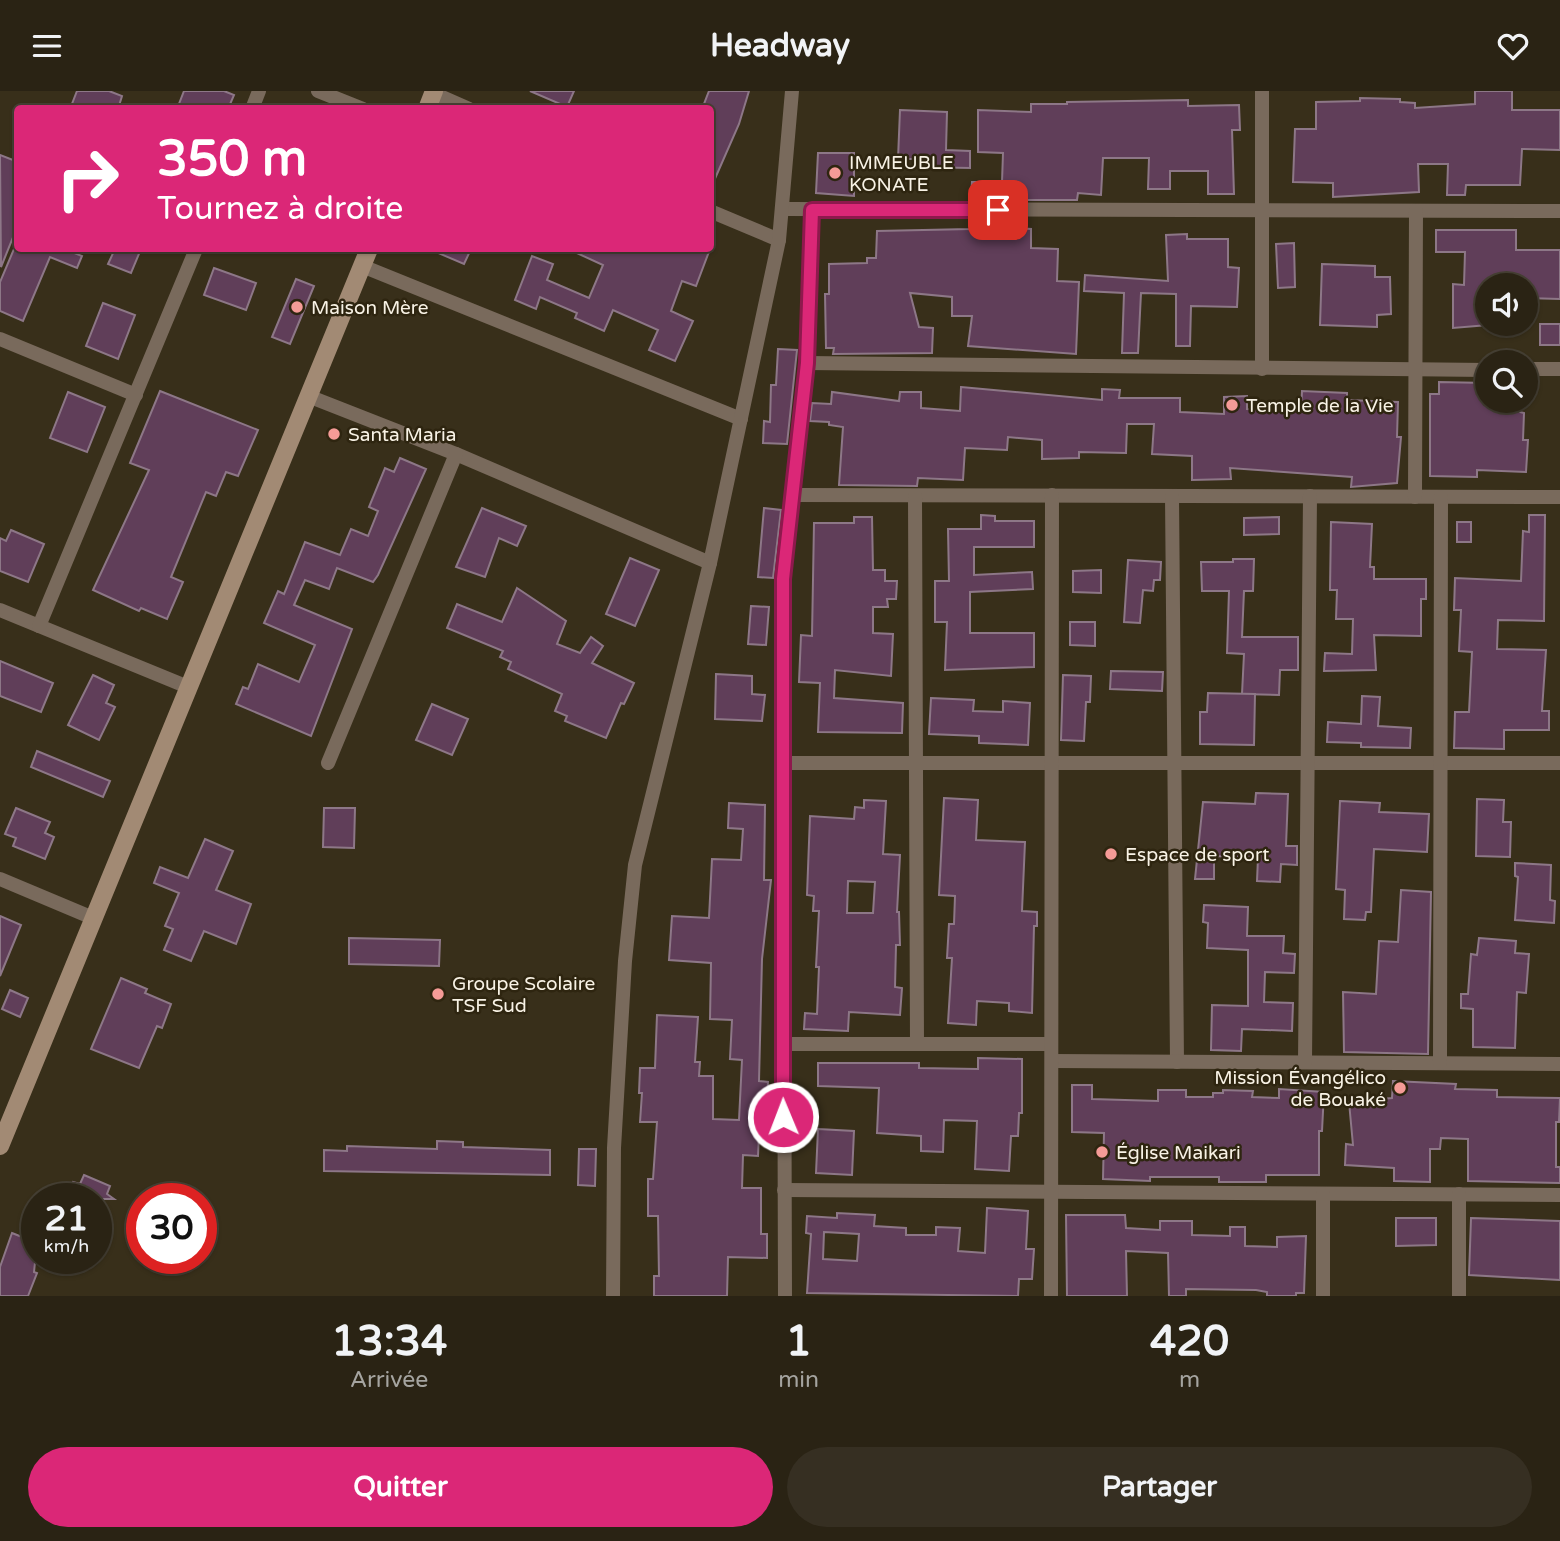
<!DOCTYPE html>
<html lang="fr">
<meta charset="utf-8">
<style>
:root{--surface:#2a2314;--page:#362f22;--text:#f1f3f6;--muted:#a5a4a0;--line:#464034;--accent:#db2777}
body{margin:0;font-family:"Varela Round",sans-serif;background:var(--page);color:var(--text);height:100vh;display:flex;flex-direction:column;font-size:26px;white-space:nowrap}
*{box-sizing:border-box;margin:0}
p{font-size:23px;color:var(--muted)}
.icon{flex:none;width:38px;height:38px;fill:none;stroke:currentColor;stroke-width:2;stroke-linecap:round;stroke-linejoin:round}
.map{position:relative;height:1205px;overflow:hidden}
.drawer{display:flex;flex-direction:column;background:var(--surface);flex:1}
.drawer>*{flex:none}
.hud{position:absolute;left:14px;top:14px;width:700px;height:147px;border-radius:7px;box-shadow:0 2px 5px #0004,0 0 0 2px var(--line);background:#db2777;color:#fff;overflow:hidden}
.buttons{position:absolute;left:1475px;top:182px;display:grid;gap:14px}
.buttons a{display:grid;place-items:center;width:63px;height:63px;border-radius:50%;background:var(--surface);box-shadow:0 2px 5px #0004,0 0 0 2px var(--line);font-size:35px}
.speed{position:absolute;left:21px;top:1092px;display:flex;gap:14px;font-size:35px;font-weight:700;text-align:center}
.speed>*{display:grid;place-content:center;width:91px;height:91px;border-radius:50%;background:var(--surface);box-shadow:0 2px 5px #0004,0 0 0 2px var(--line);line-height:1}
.speed small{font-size:18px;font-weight:400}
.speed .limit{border:10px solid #d22;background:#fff;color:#111}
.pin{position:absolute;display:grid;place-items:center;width:60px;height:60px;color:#fff;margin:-30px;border-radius:14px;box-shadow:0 4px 10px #0006}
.me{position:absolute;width:77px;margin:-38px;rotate:359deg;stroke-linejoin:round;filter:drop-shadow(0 0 5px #0008)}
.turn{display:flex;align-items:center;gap:24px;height:147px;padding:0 28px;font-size:32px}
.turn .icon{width:91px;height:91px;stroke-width:2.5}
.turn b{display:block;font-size:49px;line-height:60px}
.eta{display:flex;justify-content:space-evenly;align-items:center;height:119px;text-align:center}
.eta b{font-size:42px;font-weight:700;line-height:49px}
.cta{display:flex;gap:14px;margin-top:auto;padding:14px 28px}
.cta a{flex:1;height:80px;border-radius:42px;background:var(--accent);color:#fff;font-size:28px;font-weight:700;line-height:80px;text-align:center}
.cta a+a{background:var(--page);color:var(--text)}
header{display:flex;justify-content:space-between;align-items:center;height:91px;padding:0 28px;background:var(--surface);font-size:32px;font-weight:700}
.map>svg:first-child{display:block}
</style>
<header><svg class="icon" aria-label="menu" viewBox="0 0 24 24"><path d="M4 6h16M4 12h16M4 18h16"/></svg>Headway<svg class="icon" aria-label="heart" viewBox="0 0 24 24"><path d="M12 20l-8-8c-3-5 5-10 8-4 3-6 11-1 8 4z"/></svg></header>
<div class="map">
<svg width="1560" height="1205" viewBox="0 0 1560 1205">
<rect width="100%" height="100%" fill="#382f1a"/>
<g fill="#603e59" stroke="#8d7787" stroke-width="2" fill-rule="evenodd">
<path d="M77,0H109L122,5L118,18H70Z"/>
<path d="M184,0H224L234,4L228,18H177Z"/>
<path d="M530,0H574L567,16Z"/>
<path d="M709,0H749L739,33L710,99V15L704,13Z"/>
<path d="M1475,0H1512V19H1560V59L1522,58L1520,94H1466L1465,104H1447L1448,73H1418L1419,101L1333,106V92L1293,91L1295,38H1316V11L1360,10V7L1400,8V11L1415,12V17L1475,13Z"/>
<path d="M1188,9V15L1239,14L1240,39H1232L1234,103H1208V80H1170V98H1148L1149,67H1103L1101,104L1078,102L1077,109H971L972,91H1002L1003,62L978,61V19L1031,21V13H1067V11Z"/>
<path d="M900,19L947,21L946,59L970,60V77L916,76V68H898Z"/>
<path d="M818,62H854V105L816,102Z"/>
<path d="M0,64L18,71V134L1,176Z"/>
<path d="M971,128H997V136L1031,138V157L1058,158L1057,190L1079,191L1076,263L968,255L972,225H952V206L910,202L919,236L933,237L932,262L833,263L834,257H826L825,203H829V173L867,172V167H876L877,140L970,138Z"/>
<path d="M1436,139H1516V159H1560V208L1526,207V194H1488V234L1453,237V193L1464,194L1465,161H1436Z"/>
<path d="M1187,143V148H1228V176L1239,177L1237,216L1191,215L1190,255H1176V203L1141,202L1138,262H1122L1124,202L1084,200L1085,184L1168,190L1166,144Z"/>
<path d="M1294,152L1295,196L1278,197L1276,153Z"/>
<path d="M14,158H64L82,165L77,177L50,166L23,230L0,220V191Z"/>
<path d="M115,158H141L131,182L108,173Z"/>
<path d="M429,158H471L464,173Z"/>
<path d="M568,158H710L696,195L682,190L671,220L693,230L675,270L649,259L658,239L613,219L604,240L575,227L577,222L540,206L536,218L515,209L532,165L553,173L547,189L589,207L603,174Z"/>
<path d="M1322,173L1375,175V186H1390L1391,223L1377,224V236L1320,234Z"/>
<path d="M214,177L256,192L246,219L204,204Z"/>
<path d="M296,188L314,195L290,253L272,246Z"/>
<path d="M103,212L135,224L118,268L86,255Z"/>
<rect x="1540" y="233" width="20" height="21"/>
<path d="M778,258L797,259L787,353L763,352L764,330L770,331L771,294H776Z"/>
<path d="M1439,291L1487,292L1485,312H1520V321L1524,322L1523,349H1528L1526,381L1477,379V386L1430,385V303H1439Z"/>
<path d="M961,296L1102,309V298L1120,299L1119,307H1180V321L1224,323V306L1247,305V318L1301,320L1302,300L1347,302V309L1398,311L1397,346H1401L1397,392L1351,396L1352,386L1230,377L1231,388L1192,389V365L1152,363L1154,333H1127L1126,362L1079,361V367L1042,368V349L1008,346L1007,359L965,357L963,389L918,387L917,395L839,394L843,336L829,334V331L810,330L812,312L831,313L832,301L899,310L900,301H921V317L960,320Z"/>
<path d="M160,300L258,339L238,385L226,381L216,405L206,401L171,486L183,491L167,528L141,517L139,520L93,499L149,379L130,372Z"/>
<path d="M68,301L105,316L87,361L50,347Z"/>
<path d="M400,367L426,378L378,484L373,491L337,477L329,498L305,489L294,514L352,538L311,645L236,613L243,596L248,598L258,573L299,591L315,554L264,532L278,500L284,503L305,451L340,464L351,438L368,445L378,420L369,416L385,377L394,381Z"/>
<path d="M482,417L526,435L517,455L499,447L485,486L456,476Z"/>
<path d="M764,417L781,419L773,487L758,486Z"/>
<path d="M981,424L995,425V430H1034V456H974V484L1032,481L1033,498L970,501V542H1034V576L945,579L947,531H935V490H949L948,438H981Z"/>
<path d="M1529,424H1545L1544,530L1498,529L1497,558L1546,559L1542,620H1549V639H1504V658L1454,657L1455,621H1469L1472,561L1459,560L1461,519H1454L1455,487L1521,490L1523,440L1529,441Z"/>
<path d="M854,426H872L873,479H885V490H897L896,508H887L888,516H873V542L893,543L891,585L835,579L834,607L903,612L902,642L818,641L820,592L799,591L801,544L812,545L814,432H854Z"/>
<path d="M1279,426V443L1244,444V427Z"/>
<path d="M1331,431L1372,433L1370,476H1374V488H1426V508H1421V545L1374,544L1376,579L1324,580L1325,562L1352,563L1353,528H1336L1337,499H1330Z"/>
<rect x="1457" y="431" width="14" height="20"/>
<path d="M11,439L44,453L28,491L0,480V447L6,450Z"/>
<path d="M630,467L659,479L635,535L606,523Z"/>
<path d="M1233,468H1254L1253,500H1244L1242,546H1298V579H1280L1279,604L1242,603L1244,563L1227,562L1229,500H1202L1201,471H1233Z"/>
<path d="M1128,469L1161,471L1160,489H1154L1153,500L1143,499L1140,532L1124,531Z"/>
<path d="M1101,479V502L1073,501V480Z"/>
<path d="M517,497L566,530L557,553L580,562L591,546L603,555L592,572L634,592L624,613L621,612L606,647L565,630L567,625L555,620L562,603L508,578L511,571L500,566L503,560L447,537L457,513L502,531Z"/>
<path d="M751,515L769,516L766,554L748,553Z"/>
<path d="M1070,531H1095V555L1070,554Z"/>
<path d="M0,570L53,592L41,621L0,605Z"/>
<path d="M1111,580L1163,581L1162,600L1110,598Z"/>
<path d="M716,583L752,585V603L765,604L762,630L715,628Z"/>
<path d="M93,584L114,594L106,612L115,616L99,649L68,634Z"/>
<path d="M1063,584L1091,585L1090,611H1086L1084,650L1061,649Z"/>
<path d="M1208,602L1255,603L1254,654L1200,653V621H1207Z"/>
<path d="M1362,605L1380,606L1378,635L1411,637L1410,657L1361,656V652L1327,651L1328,631L1361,633Z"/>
<path d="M931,607L974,609L973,620L1003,621V610L1030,612L1028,654L979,652V645L929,643Z"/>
<path d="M432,613L468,628L452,664L416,649Z"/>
<path d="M37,660L110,690L103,706L31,676Z"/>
<path d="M1256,702L1288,703L1286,755H1297V774L1281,773L1280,791L1257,790L1258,767L1214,765V788H1195L1203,711L1255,713Z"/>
<path d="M944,707L978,709L976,749L1025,751L1022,820L1037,821V835H1034L1032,922L1009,920V912L977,910L976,934L948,932L952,867H947L949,833H954L955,805L939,804Z"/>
<path d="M1477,708L1504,709L1503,731H1511L1510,766L1476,765Z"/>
<path d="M864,709L886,710L883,763L900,764L897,821H899L900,854H896L895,896L902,897L900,924L849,921L848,940L804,938L805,922L817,923L819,876H816L819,820H813L814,805L807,804L810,725L854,728L855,716L864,717ZM848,790L875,791L873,822H847Z"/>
<path d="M1340,710L1380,712L1379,721L1429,723L1427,761L1374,758L1371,821H1366L1365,829L1344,828L1345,799L1336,798Z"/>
<path d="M729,712L765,714L764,789H771L762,868L759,990L768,991L766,1021H760L758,1065L743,1064L742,1097H761V1143H767V1167L728,1166L727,1205H654V1185H659L658,1125H648V1088H653L657,1031H640L642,1002H639L640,977H655L657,924L698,926L695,971H700L699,985H713V1028L739,1029L742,969L730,968L732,929L710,928L711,872L669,869L672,825L709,827L712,768L741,769L743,738L728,737Z"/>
<path d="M16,717L50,731L45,742L54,746L45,768L13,755L16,747L5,743Z"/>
<path d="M324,717H355L354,757L323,756Z"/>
<path d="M205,748L233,760L216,799L251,813L236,853L204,840L191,870L164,859L173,838L165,835L179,802L154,792L160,776L188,787Z"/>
<path d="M1515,772L1551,774L1550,809L1555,810L1554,832L1515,829L1518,786L1515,785Z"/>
<path d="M1401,799L1431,801L1428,963L1344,961L1343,901L1376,903L1379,850L1398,851Z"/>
<path d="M1204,814L1248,816L1247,845H1284L1283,862L1295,863L1294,882L1265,881L1264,911L1293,912L1292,940L1242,938L1241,960L1211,959L1212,914L1248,915V859L1207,857L1208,832L1203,831Z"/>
<path d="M0,825L21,834L0,885Z"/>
<path d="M349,847L440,849L439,875L349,873Z"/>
<path d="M1479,847L1516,850L1515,862L1529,863L1526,902L1517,901L1515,957L1473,956V918L1461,917V903H1468L1471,863L1477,864Z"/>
<path d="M121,887L147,898L145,902L171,913L162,937L157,935L139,977L91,958Z"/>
<path d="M10,899L28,907L20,926L2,918Z"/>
<path d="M978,967L1022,968V1022H1019L1018,1045H1011L1009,1080L975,1078L977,1030L944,1029L943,1061L921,1060V1045L877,1042L879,997L818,995V972H919V977L978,978Z"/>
<path d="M1393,990L1456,993L1455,998L1497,999V1006L1560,1007L1559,1031H1556V1076H1560V1092L1468,1090V1048L1441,1047L1440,1058H1430V1091L1394,1090V1077L1345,1074L1346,1053L1353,1054L1349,1011L1392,1007Z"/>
<path d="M1072,994H1092V1008L1158,1010V999H1186V1006H1213V1002H1223V999L1253,1000L1252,1006L1279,1007V998L1324,1001L1322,1040H1319V1084H1266V1091H1219V1086H1150V1090L1103,1088L1104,1042L1072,1041Z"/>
<path d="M818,1038L854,1040L852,1084L816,1082Z"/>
<path d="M437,1050L463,1051V1056L550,1059V1084L324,1080V1059L347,1060V1055L437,1058Z"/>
<path d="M579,1058H596L595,1095L578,1094Z"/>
<path d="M84,1084L110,1095L107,1103L114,1108H66L73,1091L80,1093Z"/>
<path d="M987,1117L1028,1120L1026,1158H1034L1032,1188H1019L1018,1205L807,1202L811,1143L806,1142L807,1125L837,1127V1122L875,1124L874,1135L906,1137V1144H936V1136L960,1137L958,1160L985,1162ZM824,1141L859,1143L857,1170L823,1168Z"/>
<path d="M1066,1124H1125L1126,1137L1160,1139V1130H1192V1144L1230,1145V1136H1245V1155L1277,1156V1146L1306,1145L1304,1202H1296V1205H1267V1201L1256,1199L1186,1198V1205H1169L1168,1162L1126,1160L1127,1205H1067Z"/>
<path d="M1396,1127H1436V1154L1396,1155Z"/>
<path d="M1471,1127L1560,1130V1189L1469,1184Z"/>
<path d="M12,1142L37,1152L34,1181L37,1182L28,1205H0V1176Z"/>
</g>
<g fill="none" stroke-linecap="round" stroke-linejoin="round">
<g stroke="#796a5c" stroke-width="14">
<path d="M318,0L363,18"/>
<path d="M433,2L469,18"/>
<path d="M252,18L259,0"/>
<path d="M783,118L1560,120"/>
<path d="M710,120L779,149"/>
<path d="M362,175L741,328"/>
<path d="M0,248L136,304"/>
<path d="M807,272L1488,279"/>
<path d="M1262,278V0"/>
<path d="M1526,278H1560"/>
<path d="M308,305L456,363L710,472"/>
<path d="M794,404L1560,406"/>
<path d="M915,405L917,953"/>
<path d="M1172,405L1177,971"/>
<path d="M1415,406L1416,120"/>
<path d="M0,519L188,596"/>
<path d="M39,535L196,158"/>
<path d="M328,672L456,363"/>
<path d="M781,672H1560"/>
<path d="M0,788L93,827"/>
<path d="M782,953H1051"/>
<path d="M1052,970L1560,973"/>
<path d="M1305,971L1310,405"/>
<path d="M1440,972L1441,406"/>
<path d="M784,1099L1560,1104"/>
<path d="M1323,1103V1205"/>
<path d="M1459,1103V1205"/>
<path d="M613,1205L614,1057L625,870L635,774L710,472L779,149L792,0"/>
<path d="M785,1205L783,488L807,272L812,119"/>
<path d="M1051,1205L1052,404"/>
</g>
<g stroke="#a28a74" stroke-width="18">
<path d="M427,18L434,0"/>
<path d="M0,1055L369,158"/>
</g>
</g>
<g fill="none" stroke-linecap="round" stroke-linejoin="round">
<g stroke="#8e194d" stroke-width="18">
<path id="route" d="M783,1026V488L807,272L812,119H998"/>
</g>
<use href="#route" stroke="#db2777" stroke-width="12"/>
</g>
<g fill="#f59b97" stroke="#2e2510" stroke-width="2.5">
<circle cx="835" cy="82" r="7"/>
<circle cx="297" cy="216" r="7"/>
<circle cx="1232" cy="314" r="7"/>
<circle cx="334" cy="343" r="7"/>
<circle cx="1111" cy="763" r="7"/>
<circle cx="438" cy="903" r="7"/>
<circle cx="1400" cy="997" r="7"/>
<circle cx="1102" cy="1061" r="7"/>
</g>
<g text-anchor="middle" stroke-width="5" stroke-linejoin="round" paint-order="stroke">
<g font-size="19" fill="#f8f2e5" stroke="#2e2510" text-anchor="start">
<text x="849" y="78">IMMEUBLE<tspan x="849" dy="22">KONATE</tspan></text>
<text x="311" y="223">Maison Mère</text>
<text x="1246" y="321">Temple de la Vie</text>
<text x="348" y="350">Santa Maria</text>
<text x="1125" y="770">Espace de sport</text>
<text x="452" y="899">Groupe Scolaire<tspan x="452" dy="22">TSF Sud</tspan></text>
<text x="1386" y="993" text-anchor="end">Mission Évangélico<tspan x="1386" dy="22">de Bouaké</tspan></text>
<text x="1116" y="1068">Église Maikari</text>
</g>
</g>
</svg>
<div class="buttons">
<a><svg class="icon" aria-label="sound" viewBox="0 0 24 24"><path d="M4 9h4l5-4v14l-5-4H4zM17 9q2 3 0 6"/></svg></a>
<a><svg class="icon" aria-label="search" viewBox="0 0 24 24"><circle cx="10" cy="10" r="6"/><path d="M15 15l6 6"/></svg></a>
</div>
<div class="speed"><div>21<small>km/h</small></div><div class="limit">30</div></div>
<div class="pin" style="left:998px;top:119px;background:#d93025"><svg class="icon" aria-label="arrive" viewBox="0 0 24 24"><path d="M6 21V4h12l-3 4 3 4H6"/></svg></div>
<svg class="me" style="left:783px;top:1026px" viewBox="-20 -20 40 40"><circle r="17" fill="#db2777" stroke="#fff" stroke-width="3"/><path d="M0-11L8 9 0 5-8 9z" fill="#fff"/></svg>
<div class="hud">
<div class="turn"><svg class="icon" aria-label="right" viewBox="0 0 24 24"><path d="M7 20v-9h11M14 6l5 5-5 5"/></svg><div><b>350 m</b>Tournez à droite</div></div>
</div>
</div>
<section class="drawer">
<div class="eta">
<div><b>13:34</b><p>Arrivée</p></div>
<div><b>1</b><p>min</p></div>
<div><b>420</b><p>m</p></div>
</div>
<div class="cta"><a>Quitter</a><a>Partager</a></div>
</section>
